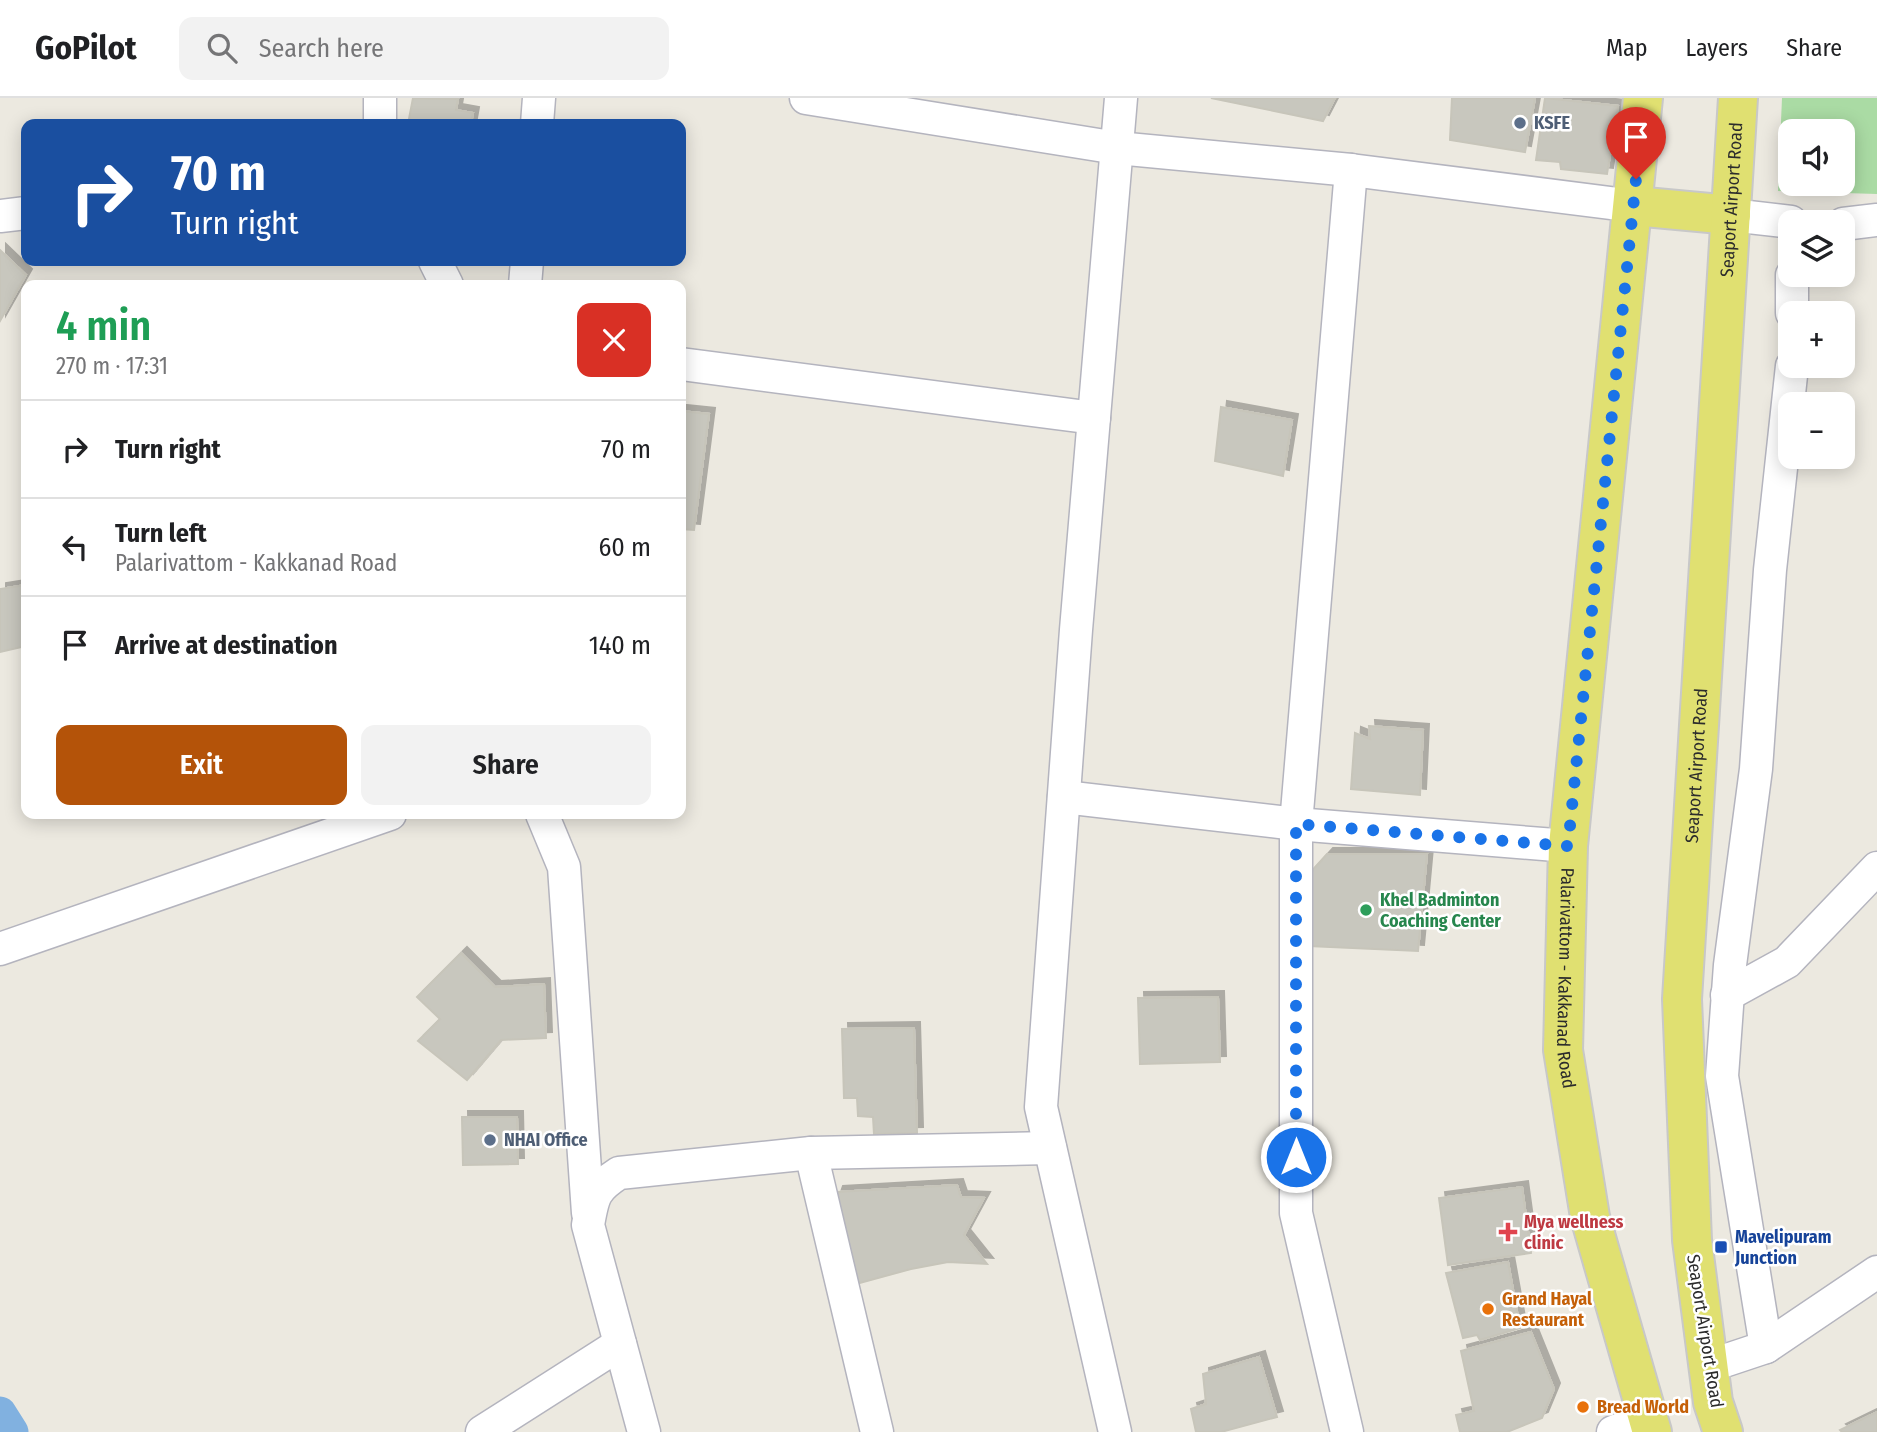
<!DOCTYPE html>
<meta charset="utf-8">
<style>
:root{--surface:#fff;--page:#f2f2f2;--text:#202124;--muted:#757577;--line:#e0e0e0;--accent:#b45309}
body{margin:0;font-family:"Fira Sans Condensed",sans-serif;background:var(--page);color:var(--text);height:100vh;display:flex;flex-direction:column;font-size:26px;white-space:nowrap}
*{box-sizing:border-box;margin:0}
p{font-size:23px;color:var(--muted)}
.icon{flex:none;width:38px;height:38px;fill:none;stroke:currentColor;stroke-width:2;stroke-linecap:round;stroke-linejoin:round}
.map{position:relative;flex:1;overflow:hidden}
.drawer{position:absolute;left:21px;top:182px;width:665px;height:539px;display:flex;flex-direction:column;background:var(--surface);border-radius:14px;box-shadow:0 4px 18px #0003}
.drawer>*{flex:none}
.hud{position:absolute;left:21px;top:21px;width:665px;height:147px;border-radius:14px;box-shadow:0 4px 18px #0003;background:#1a4fa0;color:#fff;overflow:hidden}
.buttons{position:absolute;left:1778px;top:21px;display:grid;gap:14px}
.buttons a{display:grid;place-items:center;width:77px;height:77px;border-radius:14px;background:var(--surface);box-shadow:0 4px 18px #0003;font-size:35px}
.pin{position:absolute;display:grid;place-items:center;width:60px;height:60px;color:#fff;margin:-72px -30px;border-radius:50% 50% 50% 0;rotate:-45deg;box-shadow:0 0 7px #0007}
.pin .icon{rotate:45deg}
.me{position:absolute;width:77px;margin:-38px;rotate:0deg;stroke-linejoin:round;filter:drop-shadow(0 0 5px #0008)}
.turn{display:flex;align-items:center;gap:24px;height:147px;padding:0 35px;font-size:32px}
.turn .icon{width:91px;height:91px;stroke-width:2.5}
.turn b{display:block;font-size:49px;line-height:60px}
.round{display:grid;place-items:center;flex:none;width:74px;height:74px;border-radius:14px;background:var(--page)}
.summary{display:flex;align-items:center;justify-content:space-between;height:119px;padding:0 35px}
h1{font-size:42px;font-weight:600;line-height:52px;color:#1e9e55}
.action{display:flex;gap:14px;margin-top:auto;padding:14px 35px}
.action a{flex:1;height:80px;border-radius:14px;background:var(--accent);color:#fff;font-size:28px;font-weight:600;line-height:80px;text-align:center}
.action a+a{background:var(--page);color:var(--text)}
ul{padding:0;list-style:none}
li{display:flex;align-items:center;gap:21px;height:98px;padding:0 35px;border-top:2px solid var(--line)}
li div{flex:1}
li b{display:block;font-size:26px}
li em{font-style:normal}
header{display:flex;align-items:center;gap:42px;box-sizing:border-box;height:98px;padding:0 35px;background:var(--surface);border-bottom:2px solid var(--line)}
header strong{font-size:33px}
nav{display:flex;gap:38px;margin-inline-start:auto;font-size:24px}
.search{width:490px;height:63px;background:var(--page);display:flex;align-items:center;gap:18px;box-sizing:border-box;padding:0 24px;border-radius:14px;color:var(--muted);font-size:26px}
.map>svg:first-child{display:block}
</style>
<header>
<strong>GoPilot</strong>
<div class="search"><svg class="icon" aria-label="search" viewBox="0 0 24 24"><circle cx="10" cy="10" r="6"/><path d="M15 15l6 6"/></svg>Search here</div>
<nav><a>Map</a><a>Layers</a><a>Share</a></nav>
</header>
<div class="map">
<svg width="1877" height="1334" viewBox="0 0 1877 1334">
<defs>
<filter id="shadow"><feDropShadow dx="6" dy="-6" stdDeviation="0" flood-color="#0004"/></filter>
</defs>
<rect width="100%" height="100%" fill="#ece9e0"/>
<path fill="#aadba4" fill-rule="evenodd" d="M1782,0H1877V96L1778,93ZM1790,33H1843V86H1790Z"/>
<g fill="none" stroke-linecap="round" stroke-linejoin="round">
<path stroke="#81b1e0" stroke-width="33" d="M0,1315L12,1334"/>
</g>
<g fill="#c8c7be" stroke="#c7c5ba" stroke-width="2" filter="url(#shadow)">
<path d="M413,0L458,1L456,12L473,15L471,26H408Z"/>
<path d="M1211,0H1335L1323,23Z"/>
<path d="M1452,0H1535L1525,54L1450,42Z"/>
<path d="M1545,0L1618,8L1607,76L1561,71L1560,64L1536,62Z"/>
<path d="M0,152L26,177L0,223Z"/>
<path d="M1221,309L1292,322L1283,378L1215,363Z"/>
<path d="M681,313L709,316L694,432L681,431Z"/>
<path d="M26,487V548L0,554V491Z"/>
<path d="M1369,628L1423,632L1420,697L1351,691L1355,635L1370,641Z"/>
<path d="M1327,756H1427L1418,853L1309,848V776Z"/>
<path d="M461,855L495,889L544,886L546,940L501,942L467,982L418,943L440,921L417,899Z"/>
<path d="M1218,899L1220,964L1140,966L1138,900Z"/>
<path d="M914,930L917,1035L874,1036L873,1019L858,1018L857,1000H844L842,931Z"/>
<path d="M462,1019H517L518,1066L463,1067Z"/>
<path d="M957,1087L961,1099L984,1100L964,1137L987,1166L948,1164L911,1171L852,1187L820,1142L837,1094Z"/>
<path d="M1522,1089L1531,1155L1448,1167L1439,1100Z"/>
<path d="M1508,1164L1520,1230L1480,1242L1477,1237L1463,1240L1446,1175Z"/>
<path d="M1531,1234L1554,1291L1542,1320L1507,1334H1460L1456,1317L1474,1313L1461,1253Z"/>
<path d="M1259,1259L1277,1319L1221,1334H1196L1191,1311L1206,1306L1203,1276Z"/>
<path d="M1877,1314V1334H1842L1840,1332Z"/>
</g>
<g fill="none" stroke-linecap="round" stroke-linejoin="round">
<g stroke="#b4b4be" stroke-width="35">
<g id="minor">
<path d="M806,0L1117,50L1351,72L1634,108"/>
<path d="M380,26V0"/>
<path d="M537,26L539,0"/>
<path d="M1731,117L1791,124"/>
<path d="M0,118L26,115"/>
<path d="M1843,126L1877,122"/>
<path d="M435,163L447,187"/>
<path d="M1792,177V215"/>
<path d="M525,187L527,163"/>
<path d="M681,266L1094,320"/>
<path d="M1064,699L1296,726L1568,748"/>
<path d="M542,716L564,769L588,1115"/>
<path d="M0,851L390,716"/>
<path d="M1727,897L1787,864L1877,770"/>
<path d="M811,1055L877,1334"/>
<path d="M1766,1249L1877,1174"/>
<path d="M1709,1268L1766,1249L1722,978L1730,867L1756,671L1770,472L1792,268"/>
<path d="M482,1334L620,1246"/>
<path d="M644,1334L588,1127C593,1098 594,1091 619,1075L811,1055L1050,1050"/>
<path d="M1115,1334L1041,1009L1076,532L1121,0"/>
<path d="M1347,1334L1296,1115V726L1351,72"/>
<path d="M1613,1334L1648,1320"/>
</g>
</g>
<g stroke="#c8c8c8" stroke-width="42">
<g id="major">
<path id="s1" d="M1643,0L1568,748L1563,952L1590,1119L1652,1334"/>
<path d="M1634,108L1731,117"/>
<path id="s2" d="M1723,1334L1713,1304L1692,1142L1682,901L1738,0"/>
</g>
</g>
<use href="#minor" stroke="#fff" stroke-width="32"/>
<use href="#major" stroke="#e0e071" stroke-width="38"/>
</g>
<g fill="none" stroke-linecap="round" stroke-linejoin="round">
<path stroke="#1a73e8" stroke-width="12" stroke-dasharray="0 21.6" d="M1296,1059V726L1568,748L1636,81"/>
</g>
<g fill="#5c6f8a" stroke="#fff" stroke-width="2.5">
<circle cx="1520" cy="25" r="7"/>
<circle cx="490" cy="1042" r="7"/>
</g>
<circle fill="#2e9e5b" stroke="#fff" stroke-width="2.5" cx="1366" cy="812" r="7"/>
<path fill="#e0444e" stroke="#fff" stroke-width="2.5" d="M1504.5 1123.5h7v7h7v7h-7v7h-7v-7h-7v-7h7z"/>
<rect fill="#1a4fb4" stroke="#fff" stroke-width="2.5" x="1714" y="1142" width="14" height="14" rx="3.5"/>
<g fill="#e8710a" stroke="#fff" stroke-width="2.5">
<circle cx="1488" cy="1211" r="7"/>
<circle cx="1583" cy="1309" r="7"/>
</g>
<g text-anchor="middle" stroke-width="5" stroke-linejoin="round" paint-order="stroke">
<g font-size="18" font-weight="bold" fill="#4e5e75" stroke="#fff" text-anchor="start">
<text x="1534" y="31">KSFE</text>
<text x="504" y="1048">NHAI Office</text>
</g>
<g font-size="18" fill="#2c2c2c" stroke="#fff">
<text dy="6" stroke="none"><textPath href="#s2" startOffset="1237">Seaport Airport Road</textPath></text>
<text dy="6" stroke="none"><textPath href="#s2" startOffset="670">Seaport Airport Road</textPath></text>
<text dy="6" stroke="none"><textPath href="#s1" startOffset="884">Palarivattom - Kakkanad Road</textPath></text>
<text transform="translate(1705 1233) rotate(81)" y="6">Seaport Airport Road</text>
</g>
<g font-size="18" font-weight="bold" fill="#27864d" stroke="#fff" text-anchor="start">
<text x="1380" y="808">Khel Badminton<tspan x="1380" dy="21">Coaching Center</tspan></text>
</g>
<g font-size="18" font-weight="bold" fill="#be3a42" stroke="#fff" text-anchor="start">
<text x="1524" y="1130">Mya wellness<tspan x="1524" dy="21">clinic</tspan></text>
</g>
<g font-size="18" font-weight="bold" fill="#164399" stroke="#fff" text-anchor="start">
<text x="1735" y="1145">Mavelipuram<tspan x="1735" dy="21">Junction</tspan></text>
</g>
<g font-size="18" font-weight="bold" fill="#c56008" stroke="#fff" text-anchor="start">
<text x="1502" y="1207">Grand Hayal<tspan x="1502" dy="21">Restaurant</tspan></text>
<text x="1597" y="1315">Bread World</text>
</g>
</g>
</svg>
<div class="buttons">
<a><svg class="icon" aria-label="sound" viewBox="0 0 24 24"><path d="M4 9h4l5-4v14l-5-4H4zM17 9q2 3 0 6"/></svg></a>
<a><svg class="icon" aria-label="layers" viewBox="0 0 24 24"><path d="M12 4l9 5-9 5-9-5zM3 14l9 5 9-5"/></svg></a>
<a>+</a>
<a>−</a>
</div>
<div class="pin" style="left:1636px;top:81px;background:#d93025"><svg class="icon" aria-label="arrive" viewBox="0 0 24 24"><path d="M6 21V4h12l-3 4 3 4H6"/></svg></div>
<svg class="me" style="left:1296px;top:1059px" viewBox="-20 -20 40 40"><circle r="17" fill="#1a73e8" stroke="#fff" stroke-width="3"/><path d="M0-11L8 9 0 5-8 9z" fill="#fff"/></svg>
<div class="hud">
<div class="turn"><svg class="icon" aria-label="right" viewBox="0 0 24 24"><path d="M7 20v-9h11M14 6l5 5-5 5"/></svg><div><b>70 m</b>Turn right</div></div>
</div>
<section class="drawer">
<div class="summary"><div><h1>4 min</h1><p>270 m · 17:31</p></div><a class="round" style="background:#d93025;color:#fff"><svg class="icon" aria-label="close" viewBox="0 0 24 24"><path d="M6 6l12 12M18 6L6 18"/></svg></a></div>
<ul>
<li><svg class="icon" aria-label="right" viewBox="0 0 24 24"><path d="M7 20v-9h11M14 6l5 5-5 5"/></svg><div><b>Turn right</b></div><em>70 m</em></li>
<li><svg class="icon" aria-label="left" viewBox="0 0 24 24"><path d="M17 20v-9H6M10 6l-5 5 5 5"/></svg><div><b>Turn left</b><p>Palarivattom - Kakkanad Road</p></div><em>60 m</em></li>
<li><svg class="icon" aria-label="arrive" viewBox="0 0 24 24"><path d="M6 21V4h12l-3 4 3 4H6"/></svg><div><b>Arrive at destination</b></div><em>140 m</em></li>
</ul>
<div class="action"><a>Exit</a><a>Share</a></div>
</section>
</div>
